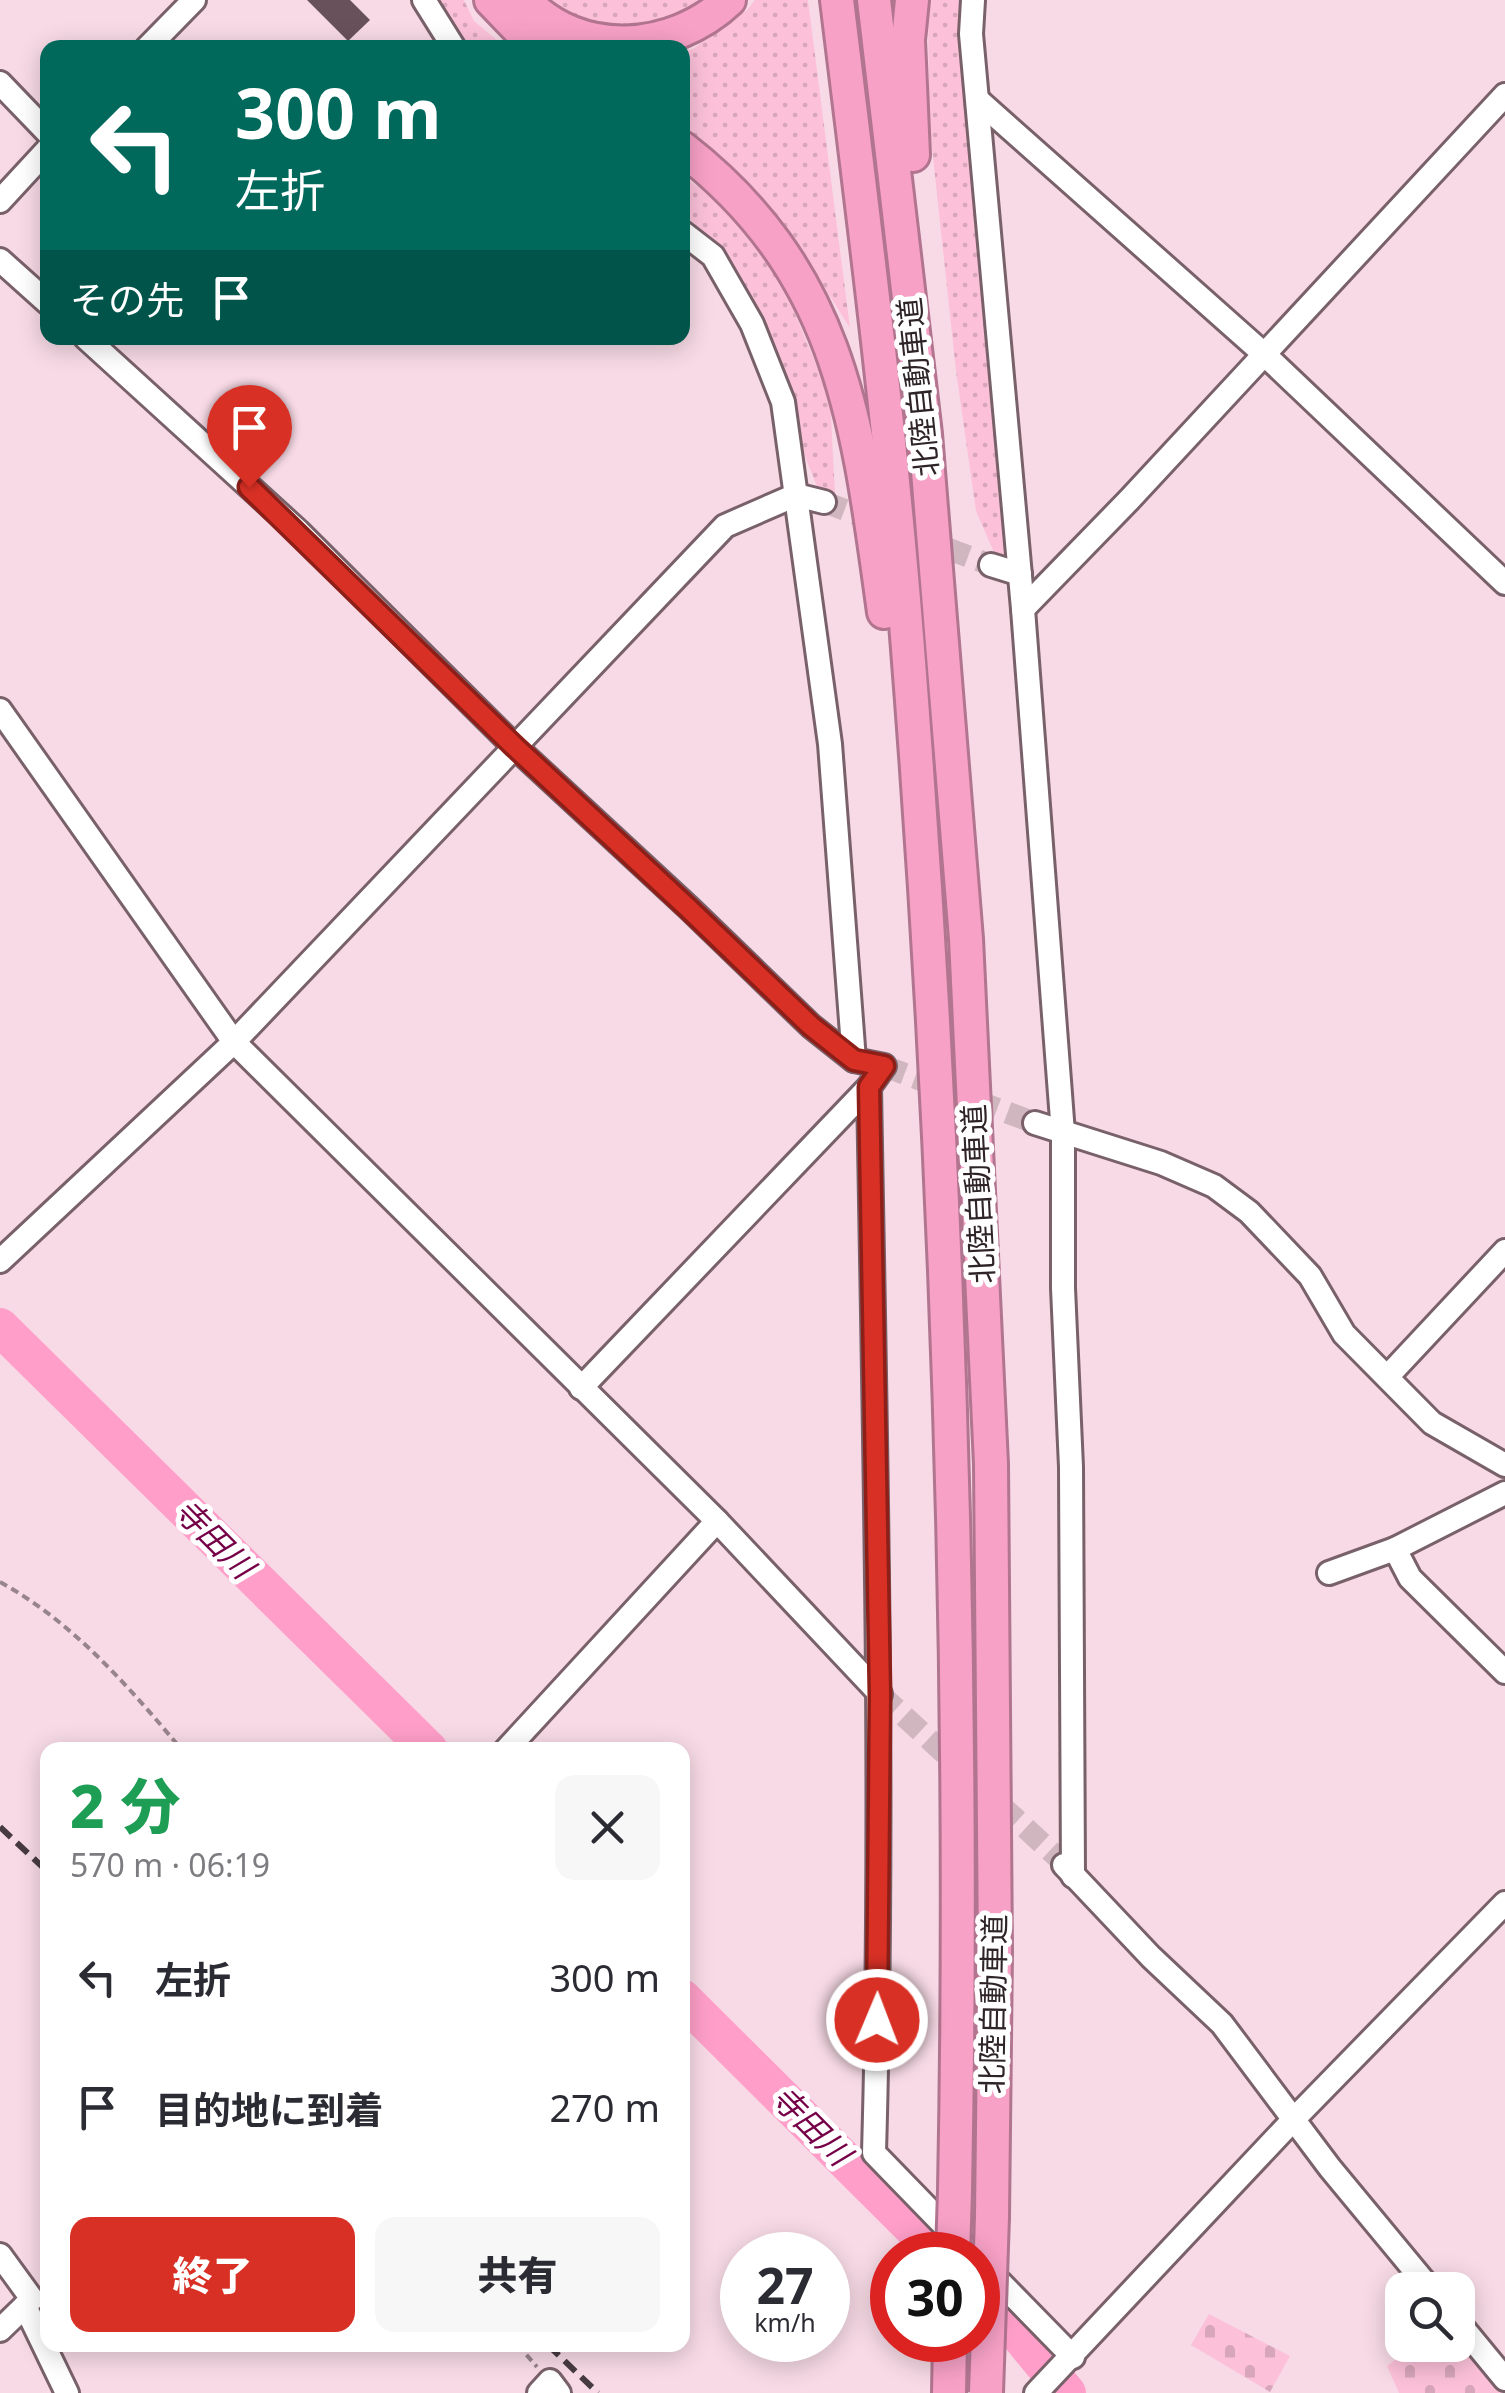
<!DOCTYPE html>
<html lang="ja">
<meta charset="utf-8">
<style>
:root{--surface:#fff;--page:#f7f7f7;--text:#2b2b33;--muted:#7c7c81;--accent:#d93025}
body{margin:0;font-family:"Noto Sans","Noto Sans JP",sans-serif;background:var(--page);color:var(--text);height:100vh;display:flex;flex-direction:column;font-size:38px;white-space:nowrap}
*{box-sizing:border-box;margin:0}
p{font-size:32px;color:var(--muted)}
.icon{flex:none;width:55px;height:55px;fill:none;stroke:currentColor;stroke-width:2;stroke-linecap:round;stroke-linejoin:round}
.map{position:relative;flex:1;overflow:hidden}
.sheet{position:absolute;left:40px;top:1742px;width:650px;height:610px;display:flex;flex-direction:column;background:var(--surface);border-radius:20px;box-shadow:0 5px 25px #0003}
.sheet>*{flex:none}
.banner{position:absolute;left:40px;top:40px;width:650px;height:305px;border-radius:20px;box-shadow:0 5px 25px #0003;background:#00695c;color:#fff;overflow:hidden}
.buttons{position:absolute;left:1385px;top:2272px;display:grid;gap:20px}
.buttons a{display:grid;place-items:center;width:90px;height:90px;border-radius:20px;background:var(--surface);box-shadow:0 5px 25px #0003;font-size:50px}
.speed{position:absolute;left:720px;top:2232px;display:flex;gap:20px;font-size:50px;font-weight:700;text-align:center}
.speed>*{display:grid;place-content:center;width:130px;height:130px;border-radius:50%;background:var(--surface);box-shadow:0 5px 25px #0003;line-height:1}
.speed small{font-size:25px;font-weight:400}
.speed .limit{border:15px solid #d22;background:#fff;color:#111}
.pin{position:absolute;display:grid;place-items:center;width:85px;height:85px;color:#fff;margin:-102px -42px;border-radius:50% 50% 50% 0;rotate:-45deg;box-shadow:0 0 10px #0007}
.pin .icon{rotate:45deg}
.me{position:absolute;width:110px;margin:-55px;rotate:1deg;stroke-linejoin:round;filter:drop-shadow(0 0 8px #0008)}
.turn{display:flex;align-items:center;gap:35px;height:210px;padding:0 30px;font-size:45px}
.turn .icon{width:130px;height:130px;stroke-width:2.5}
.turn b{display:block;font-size:70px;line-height:85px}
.then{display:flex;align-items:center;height:95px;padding:0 30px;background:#0003;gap:20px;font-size:38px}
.round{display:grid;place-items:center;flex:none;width:105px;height:105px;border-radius:20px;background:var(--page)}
.head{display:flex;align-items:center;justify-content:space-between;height:170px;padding:0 30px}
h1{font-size:60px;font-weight:800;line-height:75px;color:#1e9e55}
.button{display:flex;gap:20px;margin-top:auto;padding:20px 30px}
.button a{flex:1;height:115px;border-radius:20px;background:var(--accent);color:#fff;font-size:40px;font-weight:800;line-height:115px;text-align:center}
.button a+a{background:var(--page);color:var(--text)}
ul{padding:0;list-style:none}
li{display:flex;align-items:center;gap:30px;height:130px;padding:0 30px}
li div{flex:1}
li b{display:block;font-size:38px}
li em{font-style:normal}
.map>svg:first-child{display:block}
</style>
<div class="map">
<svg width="1505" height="2393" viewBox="0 0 1505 2393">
<defs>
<pattern id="grass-dots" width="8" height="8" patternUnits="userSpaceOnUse" patternTransform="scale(2.5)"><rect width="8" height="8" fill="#fcc1d9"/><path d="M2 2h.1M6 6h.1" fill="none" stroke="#d8a6ba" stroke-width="1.8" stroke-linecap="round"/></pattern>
<pattern id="cemetery-stones" width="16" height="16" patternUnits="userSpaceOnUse" patternTransform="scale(2.5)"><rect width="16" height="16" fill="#fcc1d9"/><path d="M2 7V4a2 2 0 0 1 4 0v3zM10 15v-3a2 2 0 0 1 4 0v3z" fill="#d8a6ba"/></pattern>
</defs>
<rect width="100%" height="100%" fill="#f7dae5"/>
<g fill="url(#grass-dots)">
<path d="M434,0H464L474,21L505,47H460Z"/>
<path d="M540,0H715L705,9L624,30L575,23Z"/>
<path d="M755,0H808L850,328L802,252L744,186L683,136V51L693,49L747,10Z"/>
<path d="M928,0H960L959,38L972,120L1013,555L996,557L976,511L956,371L929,120Z"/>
<path d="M682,175L726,208L757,242L783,285L830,398L835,494L818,489L802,449L771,343L723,257L683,211Z"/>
</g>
<g fill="url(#cemetery-stones)">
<path d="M1209,2314L1290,2356L1270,2392L1191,2345Z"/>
<path d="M1458,2331L1505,2387V2393H1399L1387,2366L1414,2345H1458Z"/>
</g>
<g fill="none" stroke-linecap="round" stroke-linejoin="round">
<g stroke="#ff9fc9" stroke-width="38">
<path d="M0,1327L429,1750"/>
<path d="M682,1998L940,2255"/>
<path d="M978,2293L1020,2336L1067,2393"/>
</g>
</g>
<path fill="#68515a" d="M307,0H350L370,20L348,41Z"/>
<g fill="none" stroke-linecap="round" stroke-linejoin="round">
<g stroke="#cfb6bf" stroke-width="22" stroke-dasharray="22 11" stroke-linecap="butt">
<path d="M824,502L991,565"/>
<path d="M884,1066L1035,1123"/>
<path d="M880,1694L1058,1858"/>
</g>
<g stroke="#79616a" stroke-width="28">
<g id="minor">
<path d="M424,0L454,48"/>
<path d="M973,0L971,34L1023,609L1063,1133V1288L1071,1467L1073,1876"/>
<path d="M147,48L194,0"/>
<path d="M0,83L48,133"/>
<path d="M979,101L1264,354L1505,583"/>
<path d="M0,201L48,149"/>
<path d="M682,232L713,256L752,324L783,402L830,744L854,1060"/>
<path d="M0,260L48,303"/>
<path d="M86,338L298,531L514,746L689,908L811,1026L854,1060L884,1066L869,1087L581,1388"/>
<path d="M991,565L1020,574"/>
<path d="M1023,609L1129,500L1505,95"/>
<path d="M0,710L234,1042L717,1521L880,1694"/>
<path d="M869,1087C875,1443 884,1797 874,2153L973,2255"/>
<path d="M1035,1123L1161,1163L1214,1186L1249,1212L1310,1276L1344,1334L1432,1423L1505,1465"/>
<path d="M0,1261L234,1042L725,526L796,495L824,502"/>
<path d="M1388,1376L1505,1251"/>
<path d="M1395,1549L1505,1493"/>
<path d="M1329,1573L1395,1549L1410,1578L1505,1672"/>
<path d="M506,1750L717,1521"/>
<path d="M1064,1865L1151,1957L1222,2024L1330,2168L1431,2290"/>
<path d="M0,2255L32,2299L0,2330"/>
<path d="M985,2267L1073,2357"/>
<path d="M25,2306L67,2393"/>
<path d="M1458,2322L1505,2379"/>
<path d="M539,2393L550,2381L559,2393"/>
<path d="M1036,2393L1293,2120L1505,1903"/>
</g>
</g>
<g stroke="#b1758f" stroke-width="38">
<g id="highway">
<path d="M491,0L537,48"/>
<path d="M524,0C579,60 673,53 729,0"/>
<path d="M837,0C863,212 890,424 907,636C948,1154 965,1672 955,2191"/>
<path d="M874,0L925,434L966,939L991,1464L995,1951L992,2217"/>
<path d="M912,0L908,40L913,155"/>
<path d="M682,148C843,273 858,424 884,612"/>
<path d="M949,2393L950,2340"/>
</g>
</g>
<g stroke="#98848b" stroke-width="4" stroke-dasharray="8 5" stroke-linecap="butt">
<path d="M0,1582C73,1622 129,1687 182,1750"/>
<path d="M518,2345L537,2367"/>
</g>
<use href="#minor" stroke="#fff" stroke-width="22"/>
<use href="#highway" stroke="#f7a1c6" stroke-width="32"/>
<g stroke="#473b40" stroke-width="6" stroke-dasharray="15 8" stroke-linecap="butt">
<path d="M0,1827L48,1872"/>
<path d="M548,2345L598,2393"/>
</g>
<g stroke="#b1758f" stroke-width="38" stroke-linecap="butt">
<g id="highway-bridge">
<path d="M953,2255L955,2191"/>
<path d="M986,2393L992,2217"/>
</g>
</g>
<use href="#highway-bridge" stroke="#f7a1c6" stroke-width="32"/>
</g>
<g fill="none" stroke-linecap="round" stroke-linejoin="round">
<g stroke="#8d1f18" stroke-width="25">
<path id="route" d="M249,487L514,746L688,908L811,1026L854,1060L884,1066L869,1087L880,1694L877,2020"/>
</g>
<use href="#route" stroke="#d93025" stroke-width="18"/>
</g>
<g text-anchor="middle" stroke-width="10" stroke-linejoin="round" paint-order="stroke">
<g font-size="30" fill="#2e2428" stroke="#fff">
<text transform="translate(919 387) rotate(-96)" y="10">北陸自動車道</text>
<text transform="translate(979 1194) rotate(-93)" y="10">北陸自動車道</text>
<text transform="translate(994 2004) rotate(-89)" y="10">北陸自動車道</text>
</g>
<g font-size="32" font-style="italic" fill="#750048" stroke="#fff">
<text transform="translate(214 1539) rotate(45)" y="11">寺田川</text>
<text transform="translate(811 2126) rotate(45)" y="11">寺田川</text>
</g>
</g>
</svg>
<div class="buttons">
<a><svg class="icon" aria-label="search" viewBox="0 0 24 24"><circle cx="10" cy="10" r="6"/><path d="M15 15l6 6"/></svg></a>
</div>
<div class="speed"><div>27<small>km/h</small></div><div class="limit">30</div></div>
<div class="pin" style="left:249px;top:487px;background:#d93025"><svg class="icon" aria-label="arrive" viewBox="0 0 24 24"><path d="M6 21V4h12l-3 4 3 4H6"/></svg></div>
<svg class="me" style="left:877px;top:2020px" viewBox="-20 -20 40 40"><circle r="17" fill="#d93025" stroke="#fff" stroke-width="3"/><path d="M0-11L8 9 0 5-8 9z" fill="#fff"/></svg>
<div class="banner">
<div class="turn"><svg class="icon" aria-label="left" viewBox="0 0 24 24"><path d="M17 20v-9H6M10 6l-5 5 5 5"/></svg><div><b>300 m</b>左折</div></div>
<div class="then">その先<svg class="icon" aria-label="arrive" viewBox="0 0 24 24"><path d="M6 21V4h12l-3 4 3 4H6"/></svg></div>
</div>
<section class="sheet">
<div class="head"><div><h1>2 分</h1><p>570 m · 06:19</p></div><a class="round"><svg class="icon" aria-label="close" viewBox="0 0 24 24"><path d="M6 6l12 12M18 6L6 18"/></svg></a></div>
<ul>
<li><svg class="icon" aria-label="left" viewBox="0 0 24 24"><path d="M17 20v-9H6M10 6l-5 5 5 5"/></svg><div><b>左折</b></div><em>300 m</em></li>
<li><svg class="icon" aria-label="arrive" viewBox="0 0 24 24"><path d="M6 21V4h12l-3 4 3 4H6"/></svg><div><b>目的地に到着</b></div><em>270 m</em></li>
</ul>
<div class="button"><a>終了</a><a>共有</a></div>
</section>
</div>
